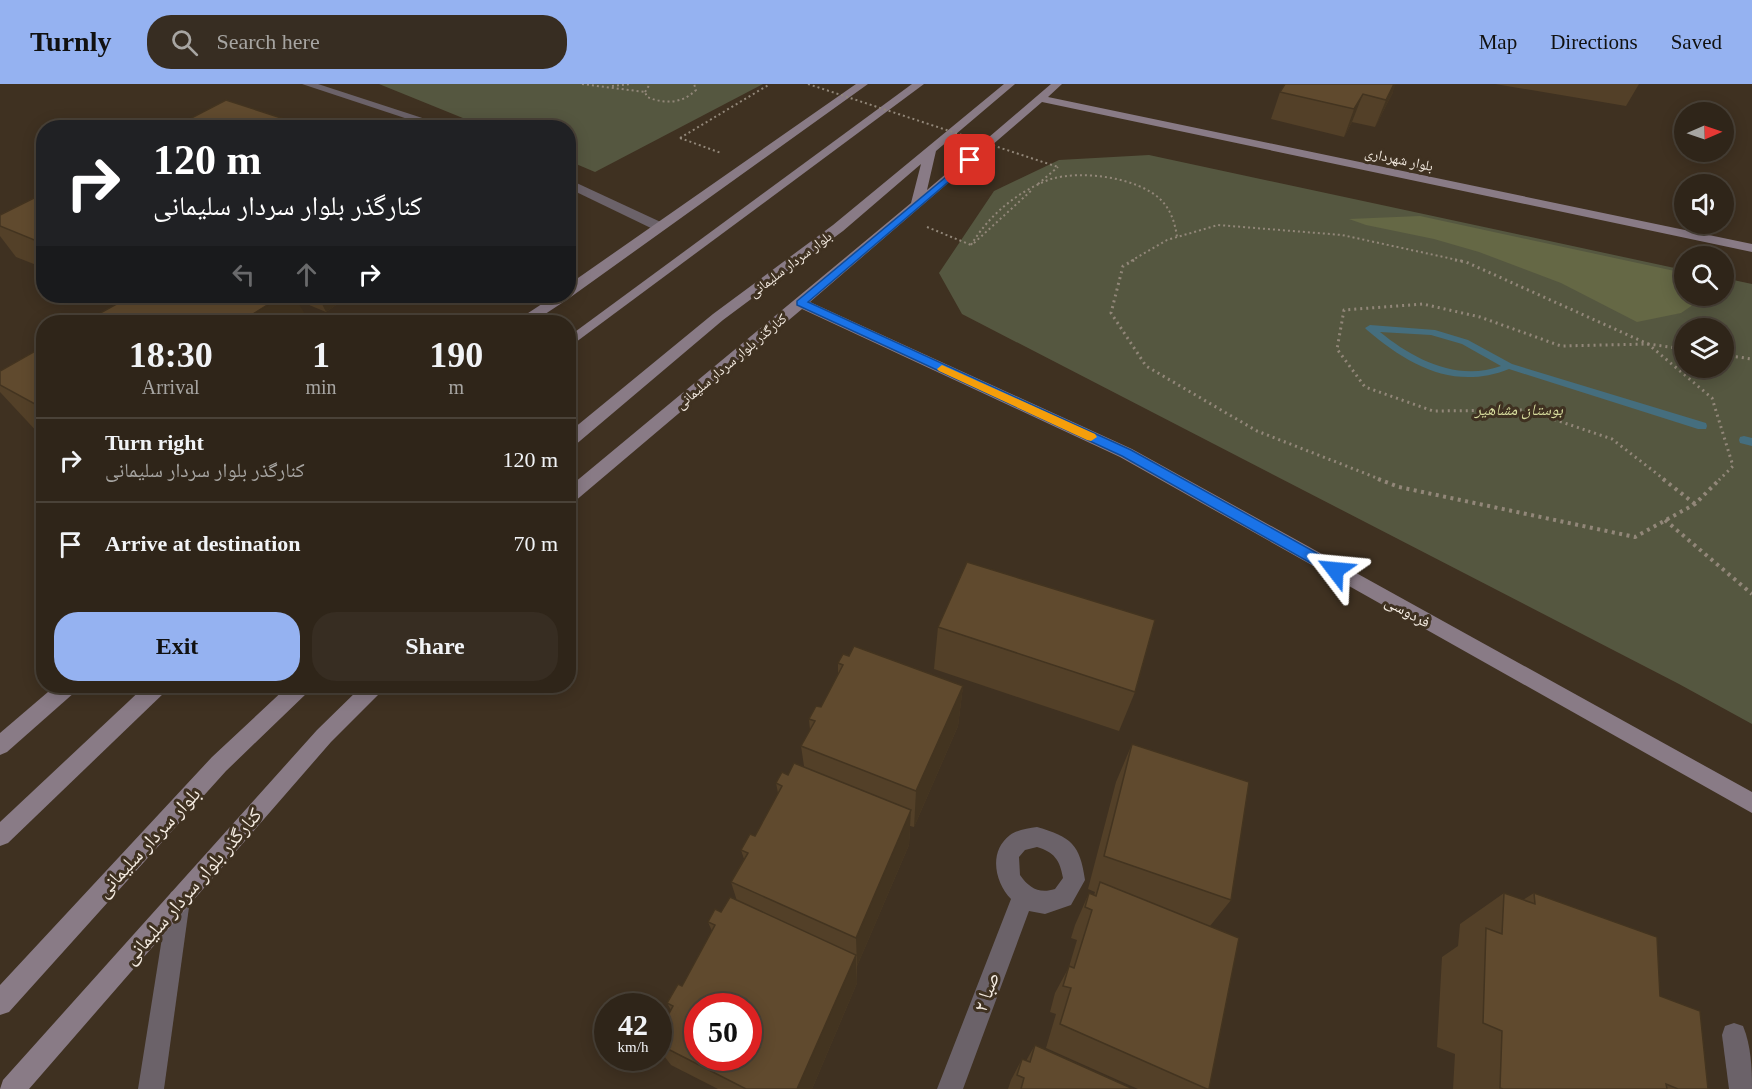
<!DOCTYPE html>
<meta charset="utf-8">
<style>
:root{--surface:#2f2519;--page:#372d22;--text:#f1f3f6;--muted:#a7a5a2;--line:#4a4238;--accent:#95b2f1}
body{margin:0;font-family:"Times New Roman","Noto Naskh Arabic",serif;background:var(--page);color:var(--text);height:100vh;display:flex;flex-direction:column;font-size:22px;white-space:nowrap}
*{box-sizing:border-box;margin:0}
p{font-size:20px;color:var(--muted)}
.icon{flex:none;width:33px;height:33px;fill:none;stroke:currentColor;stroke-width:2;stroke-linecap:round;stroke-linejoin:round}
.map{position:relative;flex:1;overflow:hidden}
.details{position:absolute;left:36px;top:231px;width:540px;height:378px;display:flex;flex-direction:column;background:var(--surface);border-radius:24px;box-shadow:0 3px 15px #0003,0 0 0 2px var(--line)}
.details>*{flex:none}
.top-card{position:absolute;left:36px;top:36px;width:540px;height:183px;border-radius:24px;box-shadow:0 3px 15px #0003,0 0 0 2px var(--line);background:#202124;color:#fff;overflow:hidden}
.needle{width:39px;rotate:88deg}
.buttons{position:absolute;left:1674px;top:18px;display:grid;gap:12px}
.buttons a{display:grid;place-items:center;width:60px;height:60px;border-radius:50%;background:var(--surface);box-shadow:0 3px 15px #0003,0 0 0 2px var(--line);font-size:30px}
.speed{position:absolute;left:594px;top:909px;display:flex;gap:12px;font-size:30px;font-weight:700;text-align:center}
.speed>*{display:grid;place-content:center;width:78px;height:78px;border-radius:50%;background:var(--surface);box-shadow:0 3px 15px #0003,0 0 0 2px var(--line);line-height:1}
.speed small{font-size:15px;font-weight:400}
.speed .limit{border:9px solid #d22;background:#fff;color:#111}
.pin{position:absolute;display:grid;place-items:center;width:51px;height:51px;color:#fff;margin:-26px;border-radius:12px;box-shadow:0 3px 9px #0006}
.me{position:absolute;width:66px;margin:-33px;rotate:299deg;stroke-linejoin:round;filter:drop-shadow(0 0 4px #0008)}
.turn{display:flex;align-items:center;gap:21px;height:126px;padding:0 18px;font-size:27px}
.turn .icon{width:78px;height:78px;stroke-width:2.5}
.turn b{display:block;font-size:42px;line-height:51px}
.lanes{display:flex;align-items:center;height:57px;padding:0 18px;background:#0003;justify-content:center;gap:30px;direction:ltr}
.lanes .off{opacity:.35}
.eta{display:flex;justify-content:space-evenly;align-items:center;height:102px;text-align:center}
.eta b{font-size:36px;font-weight:700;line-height:42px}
.primary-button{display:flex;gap:12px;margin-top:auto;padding:12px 18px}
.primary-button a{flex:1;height:69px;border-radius:24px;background:var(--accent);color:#111;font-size:24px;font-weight:700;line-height:69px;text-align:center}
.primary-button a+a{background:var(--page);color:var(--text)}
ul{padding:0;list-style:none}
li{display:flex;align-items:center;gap:18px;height:84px;padding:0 18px;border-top:2px solid var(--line)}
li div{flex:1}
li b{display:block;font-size:22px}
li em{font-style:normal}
header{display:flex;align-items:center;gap:36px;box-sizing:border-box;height:84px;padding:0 30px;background:var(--accent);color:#111}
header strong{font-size:28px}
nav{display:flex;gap:33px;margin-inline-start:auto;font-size:21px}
.search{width:420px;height:54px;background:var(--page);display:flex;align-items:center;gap:15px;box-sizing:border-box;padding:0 21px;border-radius:24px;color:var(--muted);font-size:22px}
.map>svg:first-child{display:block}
</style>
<header>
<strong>Turnly</strong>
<div class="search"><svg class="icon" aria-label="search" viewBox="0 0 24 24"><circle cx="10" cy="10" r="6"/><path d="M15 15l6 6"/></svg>Search here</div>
<nav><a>Map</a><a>Directions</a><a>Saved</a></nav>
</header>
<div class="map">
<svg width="1752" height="1005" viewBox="0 0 1752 1005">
<rect width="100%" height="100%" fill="#3f3121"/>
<g fill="#555740" fill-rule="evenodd">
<path d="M379,0H763L595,88L569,77L568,44L485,43Z"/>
<path d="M1149,71L1684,186V212H1724V194L1752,200V640L1679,600L962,230L939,189L994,107L1059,76ZM1684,244H1724V284H1684Z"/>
</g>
<path fill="#656845" d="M1420,132L1684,189V212H1706L1681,229L1637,238L1561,199L1479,168L1434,155L1366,141L1349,135Z"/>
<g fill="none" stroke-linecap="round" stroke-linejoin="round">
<g fill="#456e7e" fill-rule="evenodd">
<path d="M1370,241L1435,246L1468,256L1512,280L1706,339L1707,342L1706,345H1698L1509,285C1454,307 1408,281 1367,246L1365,244ZM1380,248L1431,251L1462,260L1501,282C1457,298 1413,275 1380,248Z"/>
<path d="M1744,352L1752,354V362L1740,359L1739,356L1740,353Z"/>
</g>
<g stroke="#928779" stroke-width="2" stroke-dasharray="2 3" stroke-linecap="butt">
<path d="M582,0L645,8L647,13C664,20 682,20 696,6L694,0"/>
<path d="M612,2L632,0"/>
<path d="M645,8L650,0"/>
<path d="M680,54L770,0"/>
<path d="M680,54L721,69"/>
<path d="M1038,100L1058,83"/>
<path d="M927,143L971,161"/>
<path d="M974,159L1033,105"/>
<path d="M971,161C989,131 1018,107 1051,95C1081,86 1138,93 1161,116C1171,126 1175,139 1177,153"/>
<path d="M1131,177L1167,156L1218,141L1342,151L1462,177"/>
</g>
<g stroke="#928779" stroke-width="3" stroke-dasharray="2 4" stroke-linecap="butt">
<path d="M1134,176L1123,182L1111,229L1146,282L1257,347L1382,396"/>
<path d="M1455,176L1466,178L1648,260L1712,314L1733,382L1719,396"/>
<path d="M1724,271L1752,275"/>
<path d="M1665,396L1612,355L1526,326L1433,327L1365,303L1337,265L1344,226L1423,220L1480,233L1561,262L1648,260L1684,265"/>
</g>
<g stroke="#928779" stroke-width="4" stroke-dasharray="3 4.5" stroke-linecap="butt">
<path d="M1378,395L1399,403L1635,453L1695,420L1720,395"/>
<path d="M1663,395L1695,420"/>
<path d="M1665,436L1752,510"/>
</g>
<g fill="#6b6269" fill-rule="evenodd">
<path d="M302,0H318L453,44H435Z"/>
<path d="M568,95L665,140L666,143L660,147L655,146L568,104Z"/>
<path d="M179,805L187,808L190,816L164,1005H138L168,816L171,808Z"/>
</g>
<g fill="#6b6269" fill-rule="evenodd">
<path d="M1037,743C1071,753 1080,760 1085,796L1071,821L1045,830L1029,827L963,1005H937L1011,815C995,798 988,768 1010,751C1017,746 1028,744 1037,743ZM1037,763C1054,768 1060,776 1063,794L1055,805C1039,810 1029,804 1020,791L1019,773L1025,766Z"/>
<path d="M1734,939L1743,942C1751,961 1752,984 1752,1005H1729L1722,951L1725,942Z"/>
</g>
<g fill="#897b86" fill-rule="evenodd">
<path d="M856,0H868L568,215L533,238H517L519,235L554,212H568V201Z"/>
<path d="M912,0H924L568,264V253Z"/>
<path d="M1004,0H1015L936,67L927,106L1051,0H1062L1048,13L1752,160V168L1042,18L810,218L1132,365L1752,708V729L1120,373L802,225L574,418L568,420V404L911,119L921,80L843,147L723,236L574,362L568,363V349L713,230L833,141Z"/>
<path d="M55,602H78L75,608L7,668L0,671V649Z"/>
<path d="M145,602H168L165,608L8,759L0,762V738Z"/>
<path d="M288,602H311L308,608L226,687L9,928L0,931V901L212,673Z"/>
<path d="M362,602H384L381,608L331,658L29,1005H0L3,996L317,646Z"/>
</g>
<path stroke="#928779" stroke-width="2" stroke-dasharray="2 3" stroke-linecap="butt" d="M808,0L1058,83"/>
</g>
<g fill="#534028">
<path d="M1495,0H1639L1626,22Z"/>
<path d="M1280,8H1393L1375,43L1352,38L1344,53L1271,35Z"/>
<path d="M44,109V184L16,173L0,152V131Z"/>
<path d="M107,212H127L118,216Z"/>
<path d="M131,212H349L326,228L297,216Z"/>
<path d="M44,262V353L40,351L0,308V287Z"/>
<path d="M938,543L1135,608L1119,647L934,585Z"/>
<path d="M849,572L963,602L958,642L914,743L910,742L909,761L857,882V899L812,1005H718L671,981L658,964V960L671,926L667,919L682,902L712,847L708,838L737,817L731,798L744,775L741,766L755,752L778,709L776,699L788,691L804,682L801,662L810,646L809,635L821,623L838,590V579Z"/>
<path d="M1132,660L1231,816L1210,842L1209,1005H1138L1046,964L1056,930L1050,928L1055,909L1069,883L1077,856L1071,854L1075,841L1089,809L1094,811L1095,808L1088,805L1116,698Z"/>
<path d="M1504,809L1523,816L1534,809L1660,912L1708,1005H1453L1455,970L1437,963L1442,873L1458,862L1460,840Z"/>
<path d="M1035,961L1133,1005H1008L1011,996L1022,975L1026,977Z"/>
</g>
<g fill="#433420">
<path d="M1394,0H1396L1393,8L1375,43L1386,16Z"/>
<path d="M1363,10L1352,38L1344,53L1354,25Z"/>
<path d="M115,212H127L118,216Z"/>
<path d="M282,212H294L310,238H240Z"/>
<path d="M318,212H349L326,228Z"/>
<path d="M963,602L958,642L914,743L916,707Z"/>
<path d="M911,726L909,761L857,882L856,854Z"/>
<path d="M856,871L857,899L812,1005H797Z"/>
</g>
<g fill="#604a2e" stroke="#433420" stroke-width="1.5" fill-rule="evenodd">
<path d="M1285,0H1394L1386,16L1363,10L1354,25L1280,8Z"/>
<path d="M226,16L312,44H172Z"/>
<path d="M44,109V160L0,142V131Z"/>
<path d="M131,212H282L240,238H84Z"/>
<path d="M44,262V325L0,301V287Z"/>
<path d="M967,478L1155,536L1135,608L938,543Z"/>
<path d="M854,562L963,602L916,707L801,662L815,637L809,635L816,622L821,623L843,581L838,579L843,570L849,572Z"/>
<path d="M1132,660L1249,698L1231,816L1104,772Z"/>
<path d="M794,679L911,726L856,854L731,798L748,769L741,766L750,750L755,752L782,702L776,699L782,688L788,691Z"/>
<path d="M1100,798L1239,854L1209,1005H1207L1060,940L1071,904L1063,902L1069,882L1074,884L1092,826L1085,823L1089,809L1096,812Z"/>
<path d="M1504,809L1535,820L1534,809L1657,853L1660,912L1700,927L1708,1005H1678L1666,1000L1667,1005H1503L1500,1004L1502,947L1483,939L1486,844L1502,850Z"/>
<path d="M730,813L856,871L797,1005H746L658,960V950L673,922L667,919L678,900L682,902L715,841L708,838L715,825L721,828ZM698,922H748V974H698Z"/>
<path d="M1035,961L1133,1005H1021L1024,994L1017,991L1022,975L1030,978Z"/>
</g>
<path fill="#1a73e8" stroke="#114b97" stroke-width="1.5" d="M970,73L975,76L973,77L808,218L1131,366L1340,482L1342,486L1340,490H1330L1122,372L797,221V217Z"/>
<path fill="#f59e0b" d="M942,281L1095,350L1097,353L1091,357L1087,356L939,287L937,285Z"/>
<g text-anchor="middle" stroke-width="6" stroke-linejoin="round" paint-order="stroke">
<g font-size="14" fill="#f4ebe1" stroke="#3f3121">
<text transform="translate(1399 75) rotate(12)" y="5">بلوار شهرداری</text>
<text transform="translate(790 180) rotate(-37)" y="5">بلوار سردار سلیمانی</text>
<text transform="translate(731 277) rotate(-40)" y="5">کنارگذر بلوار سردار سلیمانی</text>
</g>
<g font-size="16" font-style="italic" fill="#d7dc9d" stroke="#3f3121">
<text x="1519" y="331">بوستان مشاهیر</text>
</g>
<g font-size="16" fill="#f4ebe1" stroke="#3f3121">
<text transform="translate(1408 527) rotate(29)" y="6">فردوسی</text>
</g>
<g font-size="20" fill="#f4ebe1" stroke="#3f3121">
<text transform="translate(148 758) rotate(-47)" y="7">بلوار سردار سلیمانی</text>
<text transform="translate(192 802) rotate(-49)" y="7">کنارگذر بلوار سردار سلیمانی</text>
<text transform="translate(986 908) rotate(-70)" y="7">صبا ۲</text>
</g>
</g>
</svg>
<div class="buttons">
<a><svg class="needle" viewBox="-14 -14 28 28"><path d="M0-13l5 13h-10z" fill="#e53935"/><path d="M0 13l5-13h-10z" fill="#a7a5a2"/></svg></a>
<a><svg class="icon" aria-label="sound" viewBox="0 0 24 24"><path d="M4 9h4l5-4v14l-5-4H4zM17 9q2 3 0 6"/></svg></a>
<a><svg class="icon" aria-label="search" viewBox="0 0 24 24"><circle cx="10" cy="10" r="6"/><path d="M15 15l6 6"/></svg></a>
<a><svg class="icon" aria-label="layers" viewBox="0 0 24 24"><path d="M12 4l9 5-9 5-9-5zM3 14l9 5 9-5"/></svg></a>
</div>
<div class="speed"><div>42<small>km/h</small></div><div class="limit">50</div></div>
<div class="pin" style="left:970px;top:76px;background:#d93025"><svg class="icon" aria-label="arrive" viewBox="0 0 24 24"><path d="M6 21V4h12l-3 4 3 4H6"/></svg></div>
<svg class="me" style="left:1335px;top:486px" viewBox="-20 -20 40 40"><path d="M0-17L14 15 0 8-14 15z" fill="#1a73e8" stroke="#fff" stroke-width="4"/></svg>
<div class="top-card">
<div class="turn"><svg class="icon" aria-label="right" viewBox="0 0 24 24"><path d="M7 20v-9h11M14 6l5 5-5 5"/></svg><div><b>120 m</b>کنارگذر بلوار سردار سلیمانی</div></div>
<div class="lanes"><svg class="icon off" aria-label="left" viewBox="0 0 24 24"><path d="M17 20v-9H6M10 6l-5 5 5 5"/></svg><svg class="icon off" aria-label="ahead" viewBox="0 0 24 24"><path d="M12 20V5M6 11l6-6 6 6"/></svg><svg class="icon" aria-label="right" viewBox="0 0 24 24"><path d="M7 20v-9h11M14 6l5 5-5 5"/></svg></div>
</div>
<section class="details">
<div class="eta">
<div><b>18:30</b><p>Arrival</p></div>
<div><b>1</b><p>min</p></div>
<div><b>190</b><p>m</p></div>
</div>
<ul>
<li><svg class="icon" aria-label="right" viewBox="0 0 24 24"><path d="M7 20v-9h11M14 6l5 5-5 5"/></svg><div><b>Turn right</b><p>کنارگذر بلوار سردار سلیمانی</p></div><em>120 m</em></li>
<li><svg class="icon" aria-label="arrive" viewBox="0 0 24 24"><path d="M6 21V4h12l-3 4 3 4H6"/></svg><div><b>Arrive at destination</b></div><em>70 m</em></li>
</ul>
<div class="primary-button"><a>Exit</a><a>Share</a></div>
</section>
</div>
